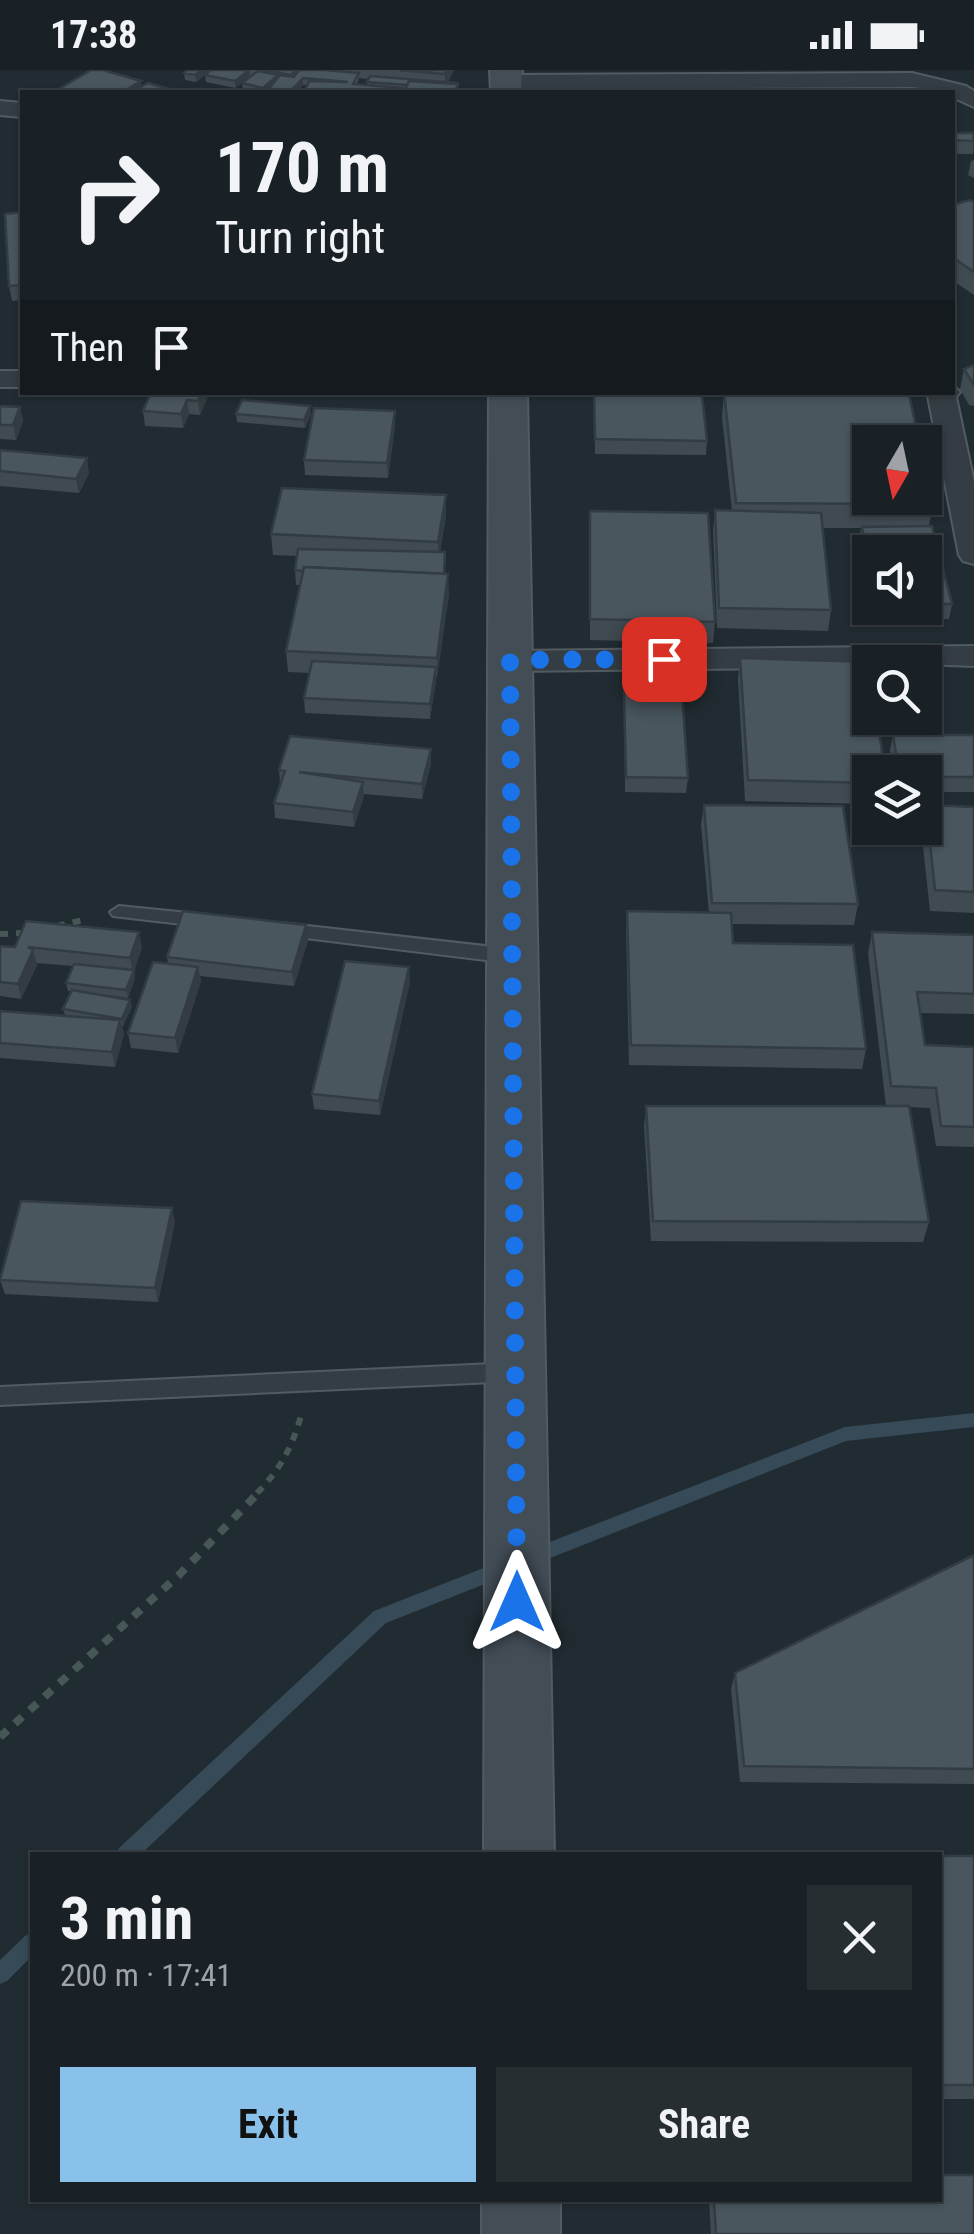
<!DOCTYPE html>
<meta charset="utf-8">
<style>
:root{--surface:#192126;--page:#262e32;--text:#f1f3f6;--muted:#9fa3a7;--line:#373e43;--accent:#89c1eb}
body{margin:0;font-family:"Roboto Condensed",sans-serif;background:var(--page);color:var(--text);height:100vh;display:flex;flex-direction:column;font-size:38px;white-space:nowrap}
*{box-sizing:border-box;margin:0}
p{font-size:32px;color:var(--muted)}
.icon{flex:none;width:55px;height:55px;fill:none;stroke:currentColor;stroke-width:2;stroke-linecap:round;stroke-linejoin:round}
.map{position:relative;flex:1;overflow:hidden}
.sheet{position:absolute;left:30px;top:1782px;width:912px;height:350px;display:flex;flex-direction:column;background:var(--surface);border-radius:0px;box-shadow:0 2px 8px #0004,0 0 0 2px var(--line)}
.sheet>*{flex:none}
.guide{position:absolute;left:20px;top:20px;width:935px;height:305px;border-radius:0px;box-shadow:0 2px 8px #0004,0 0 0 2px var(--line);background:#192126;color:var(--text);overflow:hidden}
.needle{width:65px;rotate:189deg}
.controls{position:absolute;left:852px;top:355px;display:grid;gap:20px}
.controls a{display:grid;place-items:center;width:90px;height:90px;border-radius:0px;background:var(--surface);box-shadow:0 2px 8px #0004,0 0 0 2px var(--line);font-size:50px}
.pin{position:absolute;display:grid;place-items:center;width:85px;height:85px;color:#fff;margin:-42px;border-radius:20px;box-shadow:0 5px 15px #0006}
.me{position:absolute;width:110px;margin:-55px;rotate:0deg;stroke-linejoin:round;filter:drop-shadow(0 0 8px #0008)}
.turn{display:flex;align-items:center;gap:35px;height:210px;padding:0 30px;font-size:45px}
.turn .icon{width:130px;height:130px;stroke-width:2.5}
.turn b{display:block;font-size:70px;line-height:85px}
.then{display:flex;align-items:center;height:95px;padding:0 30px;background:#0003;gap:20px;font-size:38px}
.round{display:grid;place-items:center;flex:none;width:105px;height:105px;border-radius:0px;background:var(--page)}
.head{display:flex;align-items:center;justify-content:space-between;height:170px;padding:0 30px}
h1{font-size:60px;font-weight:700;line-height:75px}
.action{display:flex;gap:20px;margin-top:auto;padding:20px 30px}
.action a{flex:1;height:115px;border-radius:0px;background:var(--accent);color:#111;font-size:40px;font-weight:700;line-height:115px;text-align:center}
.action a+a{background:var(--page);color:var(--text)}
.status{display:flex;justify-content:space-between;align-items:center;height:70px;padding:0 50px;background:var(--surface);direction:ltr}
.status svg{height:28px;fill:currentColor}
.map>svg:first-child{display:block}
</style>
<div class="status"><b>17:38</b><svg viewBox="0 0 49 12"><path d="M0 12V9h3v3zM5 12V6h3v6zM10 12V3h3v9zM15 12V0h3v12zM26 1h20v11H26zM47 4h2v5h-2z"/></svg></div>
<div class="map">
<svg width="974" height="2164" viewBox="0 0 974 2164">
<rect width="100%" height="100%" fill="#212c32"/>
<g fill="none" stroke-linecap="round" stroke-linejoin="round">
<g fill="#364a58" fill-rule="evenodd">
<path d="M974,1343V1357L846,1371L530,1496L524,1494L521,1488L524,1482L845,1357Z"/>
<path d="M504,1490L510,1492L513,1498L510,1504L386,1553L140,1785H116L119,1778L374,1541Z"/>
<path d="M32,1863V1886L7,1911L0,1914V1890L25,1866Z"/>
</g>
<g stroke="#515b61" stroke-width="4">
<g id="lane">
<path d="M119,836L208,845L217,851L208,857L113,846L110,842Z"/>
<path d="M281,853L511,879L520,886L511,893L281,865L272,859Z"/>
<path d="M513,1293L521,1295L524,1302L521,1309L513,1311L0,1335V1317Z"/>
</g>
</g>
<g stroke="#515b61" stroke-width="4">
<g id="street">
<path d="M912,3L966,16L974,21V37L952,27V22L912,17L506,19L495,12L506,5Z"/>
<path d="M0,31L22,33V47L0,45Z"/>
<rect x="0" y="301" width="22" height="16"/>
<path d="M952,315L960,322L956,327L974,412V494L963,491L959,485L928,326L930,322H952Z"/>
<path d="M974,576V596L870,592V597L510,601L499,598L494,591L499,584L510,581Z"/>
</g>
</g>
<g stroke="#515b61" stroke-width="4">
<g id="secondary">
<path d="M490,0H522L521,22H491Z"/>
<path d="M489,322H527L554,1785H484Z"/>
<rect x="482" y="2130" width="78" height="34"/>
</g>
</g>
<g stroke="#465756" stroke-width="6" stroke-dasharray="8 8" stroke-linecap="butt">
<path d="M57,856L88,849"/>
<path d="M0,864L25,863"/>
<path d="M257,1423C280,1400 292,1377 301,1346"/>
</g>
<path stroke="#465756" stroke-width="8" stroke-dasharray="10 10" stroke-linecap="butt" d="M0,1667L179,1505L260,1421"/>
<use href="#lane" fill="#343d43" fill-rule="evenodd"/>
<use href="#street" fill="#343d43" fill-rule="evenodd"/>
<use href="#secondary" fill="#424d56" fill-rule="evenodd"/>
</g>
<g fill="#3f4a51" fill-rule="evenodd">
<path d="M211,0L196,12L185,10L184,3Z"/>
<path d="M211,0H454L448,12L458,14L459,22H306L307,15H303L297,22H253L243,20L242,13L235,18L206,12L205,5ZM370,4L367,15L357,14L359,8L367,9Z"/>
<path d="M952,63L974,65L973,84H952Z"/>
<path d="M974,90V108L968,105L971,91Z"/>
<path d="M974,132V225L952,210V135Z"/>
<path d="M22,142V230L12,231L9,216Z"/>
<path d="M974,295V336L969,335L960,319L964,299Z"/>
<path d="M151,322H208V326L200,345L189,344L183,358L145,356L143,341Z"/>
<path d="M724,322L933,434L929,456L952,534L949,549H876L874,538H925V482H870V521L859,472L861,458H823L831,540L828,561L717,558L713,461L715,440L732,441L722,347Z"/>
<path d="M594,323L707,371L706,385L595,384Z"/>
<path d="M0,336L20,337L23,351L16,370L0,369Z"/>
<path d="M395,341V355L388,408L305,405L304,390Z"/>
<path d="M236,344H311L305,358L237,352Z"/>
<path d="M0,380L89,403L79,423L0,416Z"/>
<path d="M446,425V446L440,482L449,524L430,649L305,643L304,628L310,603L288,602L286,581L300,515H296L295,500L297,486L273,485L271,464Z"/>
<path d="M590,441L715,552L713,573L590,570Z"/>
<path d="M740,588L870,702V734L745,731L738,609Z"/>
<path d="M624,622L688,708L686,723L625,722Z"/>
<path d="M893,665H974V722H925V702H893L890,680Z"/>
<path d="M431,694L422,729L364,724L354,757L275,748L274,733L280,714L279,700Z"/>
<path d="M704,735L858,834L854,855L732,854L733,873L866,979L862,999L629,995L626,862L627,841L709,843L701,755Z"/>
<path d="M926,735L974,737V843L930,841L921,758H925Z"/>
<path d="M872,862L974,865V944L920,943L925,975L974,977V1077L936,1076L930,1038L909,1037L929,1152L923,1172L651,1171L644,1056L646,1036H886L868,883Z"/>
<path d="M308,870L294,916L200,906L201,911L178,983L131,978L128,963L168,893L167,887Z"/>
<path d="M0,876L15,877H142L134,901L135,908L128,928L97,924L130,930L132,937L123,956H122L124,964L115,997L0,988V941L65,945L63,939L72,921H68L66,913L73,896L36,893L37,895L21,929L0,926Z"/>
<path d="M410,912L380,1045L314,1039L312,1024Z"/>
<path d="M175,1152L158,1232L5,1224L0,1210Z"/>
<path d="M974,1485V1714L740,1712L731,1619L735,1603Z"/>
<rect x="940" y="1786" width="34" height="243"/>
<path d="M709,2130H940L974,2164H711Z"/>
</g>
<g fill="#333c42">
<path d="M202,0H211L196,12L195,5Z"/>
<path d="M249,0L250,7L235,18V11Z"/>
<path d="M447,0H454L445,18V4Z"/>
<path d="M278,5L279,13L266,22H263V18Z"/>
<path d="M303,8V15L297,22H290Z"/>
<path d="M141,11L142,22H122Z"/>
<path d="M202,322H208V326L200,345L198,331Z"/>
<path d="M187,330L189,344L183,358L181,344Z"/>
<path d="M310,336L311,344L305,358L304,350Z"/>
<path d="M20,337L23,351L16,370L13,355Z"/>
<path d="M395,341V355L388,408L387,393Z"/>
<path d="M87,388L89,403L79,423L76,409Z"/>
<path d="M446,425V446L438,492V472Z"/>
<path d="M448,504L449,524L437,609V588Z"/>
<path d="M436,597V612L430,649V634Z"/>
<path d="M431,679V694L422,729V714Z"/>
<path d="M363,712L364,727L354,757L353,742Z"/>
<path d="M306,855L308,870L294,916L292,902Z"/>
<path d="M139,862L142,877L134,901L135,908L128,928L126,920L133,901L130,888Z"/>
<path d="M33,880L37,895L21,929L18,914Z"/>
<path d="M198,897L201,911L178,983L175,968Z"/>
<path d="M409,897L410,912L380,1045L379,1031Z"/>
<path d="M130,930L132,937L123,956L122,949Z"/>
<path d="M120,950L124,964L115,997L112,982Z"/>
<path d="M172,1138L175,1152L158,1232L155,1218Z"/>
</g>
<g fill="#49565e" stroke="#333c42" stroke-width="2.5">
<path d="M91,0H103L141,11L122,22H71L59,19Z"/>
<path d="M187,0H202L195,5L184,3Z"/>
<path d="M211,0H249L235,11L205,5Z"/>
<path d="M264,0H297L291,5Z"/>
<path d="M299,0H325L359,3L353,14L402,18L400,22H346L305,20L309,11L348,12L303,8L290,22H266L280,5L294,7Z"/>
<path d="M400,0H447L445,4Z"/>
<path d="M258,1L278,5L263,18L242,13Z"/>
<path d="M370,6L456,13L455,14L409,11L408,15L367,12Z"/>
<path d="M409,11L458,14L455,22H404Z"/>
<path d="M148,13L179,22H131Z"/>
<path d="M568,17L623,19V22H567Z"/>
<path d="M952,63H973L974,71L952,70Z"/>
<path d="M970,130L974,132V202L952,187V135Z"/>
<path d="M22,142V215L9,216L5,144Z"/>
<path d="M974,295V315L964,299Z"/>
<path d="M151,322H202L198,331L187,330L181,344L143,341Z"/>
<path d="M724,322L909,324L919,372H870V428H925V398L933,434L736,433Z"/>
<path d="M594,323L702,325L707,371L595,369Z"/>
<path d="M242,330L310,336L304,350L236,344Z"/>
<path d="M0,336L20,337L13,355H0Z"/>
<path d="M314,338L395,341L387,393L304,390Z"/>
<path d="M0,380L87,388L76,409L0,401Z"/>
<path d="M282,418L446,425L438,472L271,464Z"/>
<path d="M715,440L821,443L831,540L719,538Z"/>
<path d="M590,441L708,443L715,552L590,549Z"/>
<path d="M932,456L952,534H925V482H870V494L862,457Z"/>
<path d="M298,479L445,482L444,504L304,497L303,501L295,500Z"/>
<path d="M304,497L448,504L437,588L286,581Z"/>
<path d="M740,588L870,592V648H877L885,702H870V713L748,710Z"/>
<path d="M312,591L436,597L430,634L304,628Z"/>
<path d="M624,622L682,623L688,708L626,707Z"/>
<path d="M893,665H974V707H925V702H899Z"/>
<path d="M290,666L431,679L422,714L299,702L363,712L353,742L274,733L285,701L279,700Z"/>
<path d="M704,735L843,736L858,834L712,833Z"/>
<path d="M926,735L974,737V822L935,820Z"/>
<path d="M183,841L306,855L292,902L167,887Z"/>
<path d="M627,841L731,843L733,873L853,875L866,979L631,975Z"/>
<path d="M26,851L139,862L130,888L28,877L33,880L18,914L0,912V876L15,877Z"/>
<path d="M872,862L974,865V924L917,922L925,975L974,977V1057L941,1056L936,1018L891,1016Z"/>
<path d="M345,891L409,897L379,1031L312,1024Z"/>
<path d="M153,892L198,897L175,968L128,963Z"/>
<path d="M74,894L134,900L126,920L66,913Z"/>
<path d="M72,920L130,930L122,949L63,939Z"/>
<path d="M0,941L120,950L112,982L0,973Z"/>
<path d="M646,1036H909L929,1152L653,1151Z"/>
<path d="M21,1131L172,1138L155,1218L0,1210Z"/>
<path d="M974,1485V1699L744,1696L735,1603Z"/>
<rect x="940" y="1786" width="34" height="229"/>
<path d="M940,2105H974V2164H716L714,2130H940Z"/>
</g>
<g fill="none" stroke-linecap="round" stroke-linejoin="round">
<path stroke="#1a73e8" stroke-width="18" stroke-dasharray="0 32.4" d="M517,1532L510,590L664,589"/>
</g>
</svg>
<div class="controls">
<a><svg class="needle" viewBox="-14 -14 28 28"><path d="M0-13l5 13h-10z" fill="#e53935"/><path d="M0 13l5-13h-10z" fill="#9fa3a7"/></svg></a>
<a><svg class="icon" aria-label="sound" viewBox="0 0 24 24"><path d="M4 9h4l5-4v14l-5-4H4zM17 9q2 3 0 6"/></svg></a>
<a><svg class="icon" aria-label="search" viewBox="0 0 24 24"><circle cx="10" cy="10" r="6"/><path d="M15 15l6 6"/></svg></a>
<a><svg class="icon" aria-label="layers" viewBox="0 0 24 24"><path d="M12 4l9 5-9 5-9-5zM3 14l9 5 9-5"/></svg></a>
</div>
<div class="pin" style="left:664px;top:589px;background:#d93025"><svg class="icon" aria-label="arrive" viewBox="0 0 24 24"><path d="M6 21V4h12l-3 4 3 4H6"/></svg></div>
<svg class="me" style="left:517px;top:1532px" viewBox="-20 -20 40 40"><path d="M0-17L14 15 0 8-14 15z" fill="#1a73e8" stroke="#fff" stroke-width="4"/></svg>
<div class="guide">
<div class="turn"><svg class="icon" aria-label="right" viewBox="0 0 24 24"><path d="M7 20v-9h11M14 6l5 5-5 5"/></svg><div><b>170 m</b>Turn right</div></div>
<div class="then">Then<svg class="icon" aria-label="arrive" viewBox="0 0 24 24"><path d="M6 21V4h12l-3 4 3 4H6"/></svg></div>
</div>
<section class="sheet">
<div class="head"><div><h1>3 min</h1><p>200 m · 17:41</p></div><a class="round"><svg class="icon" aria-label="close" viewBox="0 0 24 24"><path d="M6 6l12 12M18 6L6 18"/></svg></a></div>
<div class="action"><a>Exit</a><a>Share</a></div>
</section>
</div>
